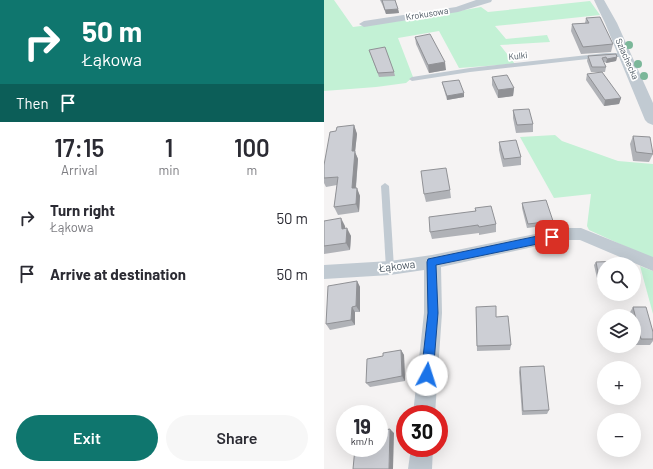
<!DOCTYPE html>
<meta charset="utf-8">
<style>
:root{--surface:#fff;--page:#f7f7f7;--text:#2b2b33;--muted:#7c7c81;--accent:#0f766e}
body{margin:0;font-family:Barlow,sans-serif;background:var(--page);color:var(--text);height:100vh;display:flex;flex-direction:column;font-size:15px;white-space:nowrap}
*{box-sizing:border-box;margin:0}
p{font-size:13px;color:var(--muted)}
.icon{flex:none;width:22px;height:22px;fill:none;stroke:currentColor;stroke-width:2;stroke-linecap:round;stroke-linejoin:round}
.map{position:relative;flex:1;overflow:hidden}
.side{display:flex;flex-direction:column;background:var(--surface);width:324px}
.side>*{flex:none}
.guide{background:#0f766e;color:#fff;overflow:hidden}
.fabs{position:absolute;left:273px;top:257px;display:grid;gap:8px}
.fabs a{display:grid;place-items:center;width:44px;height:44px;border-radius:50%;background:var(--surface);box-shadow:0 4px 16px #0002;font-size:20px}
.speed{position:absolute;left:12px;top:405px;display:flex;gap:8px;font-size:20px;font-weight:700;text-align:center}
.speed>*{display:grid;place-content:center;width:52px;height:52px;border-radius:50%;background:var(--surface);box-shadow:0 4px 16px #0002;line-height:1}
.speed small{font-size:10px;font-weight:400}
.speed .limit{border:6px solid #d22;background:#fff;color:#111}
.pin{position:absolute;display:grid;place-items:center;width:34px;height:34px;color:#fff;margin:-17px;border-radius:8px;box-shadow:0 2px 6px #0006}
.me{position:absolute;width:44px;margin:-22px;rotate:5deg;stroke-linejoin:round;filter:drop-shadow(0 0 3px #0008)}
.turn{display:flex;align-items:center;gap:14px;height:84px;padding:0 16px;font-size:18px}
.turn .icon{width:52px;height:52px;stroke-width:2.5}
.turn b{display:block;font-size:28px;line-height:34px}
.then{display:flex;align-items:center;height:38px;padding:0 16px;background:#0003;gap:8px;font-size:15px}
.eta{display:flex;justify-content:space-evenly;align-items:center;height:68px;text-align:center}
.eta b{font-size:24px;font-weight:600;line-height:28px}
.cta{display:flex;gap:8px;margin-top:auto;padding:8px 16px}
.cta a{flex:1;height:46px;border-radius:24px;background:var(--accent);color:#fff;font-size:16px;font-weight:600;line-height:46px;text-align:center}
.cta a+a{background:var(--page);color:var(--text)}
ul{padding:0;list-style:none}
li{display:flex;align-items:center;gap:12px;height:56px;padding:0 16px}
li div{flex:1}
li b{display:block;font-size:15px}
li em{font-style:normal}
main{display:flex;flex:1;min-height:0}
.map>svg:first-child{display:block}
</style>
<main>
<section class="side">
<div class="guide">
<div class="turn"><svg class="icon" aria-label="right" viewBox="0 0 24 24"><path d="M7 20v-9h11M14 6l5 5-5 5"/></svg><div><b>50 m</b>Łąkowa</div></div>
<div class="then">Then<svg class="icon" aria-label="arrive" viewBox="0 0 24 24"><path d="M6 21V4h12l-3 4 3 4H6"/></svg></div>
</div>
<div class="eta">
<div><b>17:15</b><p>Arrival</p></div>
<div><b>1</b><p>min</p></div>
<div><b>100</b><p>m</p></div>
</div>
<ul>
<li><svg class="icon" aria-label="right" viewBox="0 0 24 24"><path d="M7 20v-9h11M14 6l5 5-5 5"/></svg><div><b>Turn right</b><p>Łąkowa</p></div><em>50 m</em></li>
<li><svg class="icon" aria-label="arrive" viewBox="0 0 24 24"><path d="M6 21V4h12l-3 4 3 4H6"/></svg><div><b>Arrive at destination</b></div><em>50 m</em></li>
</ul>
<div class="cta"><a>Exit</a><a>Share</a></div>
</section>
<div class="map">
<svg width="329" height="469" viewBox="0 0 329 469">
<rect width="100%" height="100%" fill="#f5f3f3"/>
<g fill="#c3f1d5">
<path d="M0,0H10L29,27L90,19L157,7L164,12L266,1L276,15L171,26L182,39L223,35L226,42L176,45L191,64L135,68L115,31L74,38L89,77L82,83L52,87L0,91Z"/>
<path d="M231,135L238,141L294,161L329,164V259L265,230L263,226L267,194L230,198L196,137Z"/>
<path d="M316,266L329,271V314Z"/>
</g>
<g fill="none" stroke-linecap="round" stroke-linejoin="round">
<g fill="#c1cad2" fill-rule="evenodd">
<path d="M282,53H301L304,55L301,57H282L146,72L88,81L85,79L88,77L146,68Z"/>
<path d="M61,183L65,186L70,268L69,271L66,272L63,271L62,268L57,186Z"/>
</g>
<g fill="#c1cad2" fill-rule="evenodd">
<path d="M152,0H168L167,2L134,12L40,27L35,24L40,21L132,7Z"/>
<path d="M241,228H257L329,257V271L256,240H241L117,267L118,313L111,414H89L100,313V270L66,275L0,279V265L66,261L108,255Z"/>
<path d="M87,448H109L108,469H84Z"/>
</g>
<path fill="#c1cad2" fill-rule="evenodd" d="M270,0H280L293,23L329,103V125L324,123L321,120L281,23Z"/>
</g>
<g fill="#7bb799">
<circle cx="305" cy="45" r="4"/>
<circle cx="314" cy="64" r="4"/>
<circle cx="320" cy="76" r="4"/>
</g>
<g fill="#b0b2b7">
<path d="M56,0H71L74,9L75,13L62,14L58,4Z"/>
<path d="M262,18L289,44L287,52L257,54L247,31L248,24L261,23Z"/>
<path d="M91,37L122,70L105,73L92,44Z"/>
<path d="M45,50L70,72L71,76L55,77Z"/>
<path d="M264,56L293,57L292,61L282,63L281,62H279L282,67L281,72H267L263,61Z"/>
<path d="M263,74L297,98L295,104L280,106L262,80Z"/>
<path d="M168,77L190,88L189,96L174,98L168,85Z"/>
<path d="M118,82L140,97L123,100L119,86Z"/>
<path d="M189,110L209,124V132L192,133L189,118Z"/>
<path d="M30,125L33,134L31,152L34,159L32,188L36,196L35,212L14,215L10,207L13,185L2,187L0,183V165L12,131Z"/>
<path d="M309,136L329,154L325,162L309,161L306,144Z"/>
<path d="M175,142L197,157V165L179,167L175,150Z"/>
<path d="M126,190L127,198L102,202L100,194Z"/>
<path d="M198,203L229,221L228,225L203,228L198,208Z"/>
<path d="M151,208L172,224V232L155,235V233L108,239L106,232L151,211Z"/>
<path d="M0,225L21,226V228L27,236L26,250L0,254Z"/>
<path d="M272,262L280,264V287H275L270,265Z"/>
<path d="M33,281L36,287V312H31V325L6,330L2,324Z"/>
<path d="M152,307L172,317L187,345L186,350L153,351Z"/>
<path d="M309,307L329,332V341L326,345H312L310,336V316H305V314Z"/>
<path d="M77,350L80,355L81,381L46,387L42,383L59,356Z"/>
<path d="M196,367L225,410L223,414L198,415L195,372Z"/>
</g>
<g fill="#909195">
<path d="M74,9L75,13L62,14L61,10Z"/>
<path d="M293,57L292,61L282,63L283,59Z"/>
<path d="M121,62L122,70L105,73L104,65Z"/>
<path d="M190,88L189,96L174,98V90Z"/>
<path d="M140,93V97L123,100V96Z"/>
<path d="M297,98L295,104L280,106L281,100Z"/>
<path d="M30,125L33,134L31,152L34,159L31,196L28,188V151Z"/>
<path d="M33,188L36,196L35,212L32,204Z"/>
<path d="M17,218L21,226L22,236L18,229Z"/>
<path d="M23,228L27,236L26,250L22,243Z"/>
<path d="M33,281L36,287V312L32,306Z"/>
<path d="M28,307L31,312V325L27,320Z"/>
<path d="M77,350L80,355L81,381L78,376Z"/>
<path d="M66,429L70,433L69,469H65Z"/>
</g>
<g fill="#cdcfd5" stroke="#909195">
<path d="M58,0H71L74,9L61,10Z"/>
<path d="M276,17L289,44L259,47L248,24L265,23L262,18Z"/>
<path d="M106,34L121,62L104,65L91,37Z"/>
<path d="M61,47L70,72L54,73L45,50Z"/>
<path d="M292,54L293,57L283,59L282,57L278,58L282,67H268L264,56Z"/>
<path d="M278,72L297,98L281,100L263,74Z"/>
<path d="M183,75L190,88L174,90L168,77Z"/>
<path d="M135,80L140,93L123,96L118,82Z"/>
<path d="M205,109L209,124L193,125L189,110Z"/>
<path d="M30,125L28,151H31L28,188H33L32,204L10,207L14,177L0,178V165L6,132L12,131L13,127Z"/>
<path d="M309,136L326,137L329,154L312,152Z"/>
<path d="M192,140L197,157L180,159L175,142Z"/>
<path d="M122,168L126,190L100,194L97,171Z"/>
<path d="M222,200L229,221L204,224L198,203Z"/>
<path d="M167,206L172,224L155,227L154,225L106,232L105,217L152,211L151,208Z"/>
<path d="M17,218L18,229L23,228L22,243L0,246V221Z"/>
<path d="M299,261L300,264H280V283H276L272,262Z"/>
<path d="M33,281L32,306L28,307L27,320L2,324L4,286Z"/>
<path d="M172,306V317L184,316L187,345L153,346L152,307Z"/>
<path d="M309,307H322L329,332V339H317Z"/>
<path d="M77,350L78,376L42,383L43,359L59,356V353Z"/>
<path d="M220,366L225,410L199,411L196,367Z"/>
<path d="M66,429L65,469H29L31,448H55V431Z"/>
</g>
<path fill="#1a73e8" stroke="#114b97" d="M228,233L233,237L228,241L112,265L114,313L109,375L107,379L103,381L99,379L97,375L104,313L103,262L104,259Z"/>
<g text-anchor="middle" stroke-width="3.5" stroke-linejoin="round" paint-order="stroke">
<g font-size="9" fill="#4a5661" stroke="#fff">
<text transform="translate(103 14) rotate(-9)" y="3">Krokusowa</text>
<text transform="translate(194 56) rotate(-6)" y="3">Kulki</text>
<text transform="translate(303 59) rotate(66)" y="3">Szlachecka</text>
</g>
<g font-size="11" fill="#4a5661" stroke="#fff">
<text transform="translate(73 266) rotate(-7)" y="4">Łąkowa</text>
</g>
</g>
</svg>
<div class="fabs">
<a><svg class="icon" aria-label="search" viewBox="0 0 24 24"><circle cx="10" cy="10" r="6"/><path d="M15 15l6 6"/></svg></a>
<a><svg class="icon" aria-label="layers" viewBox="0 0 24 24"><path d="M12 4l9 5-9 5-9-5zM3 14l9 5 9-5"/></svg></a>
<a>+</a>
<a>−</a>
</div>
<div class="speed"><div>19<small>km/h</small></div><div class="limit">30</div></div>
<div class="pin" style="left:228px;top:237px;background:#d93025"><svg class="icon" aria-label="arrive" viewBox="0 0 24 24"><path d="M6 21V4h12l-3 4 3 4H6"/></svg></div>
<svg class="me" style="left:103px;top:375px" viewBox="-20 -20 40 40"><circle r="19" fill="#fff"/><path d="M0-13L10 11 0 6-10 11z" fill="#1a73e8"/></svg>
</div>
</main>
